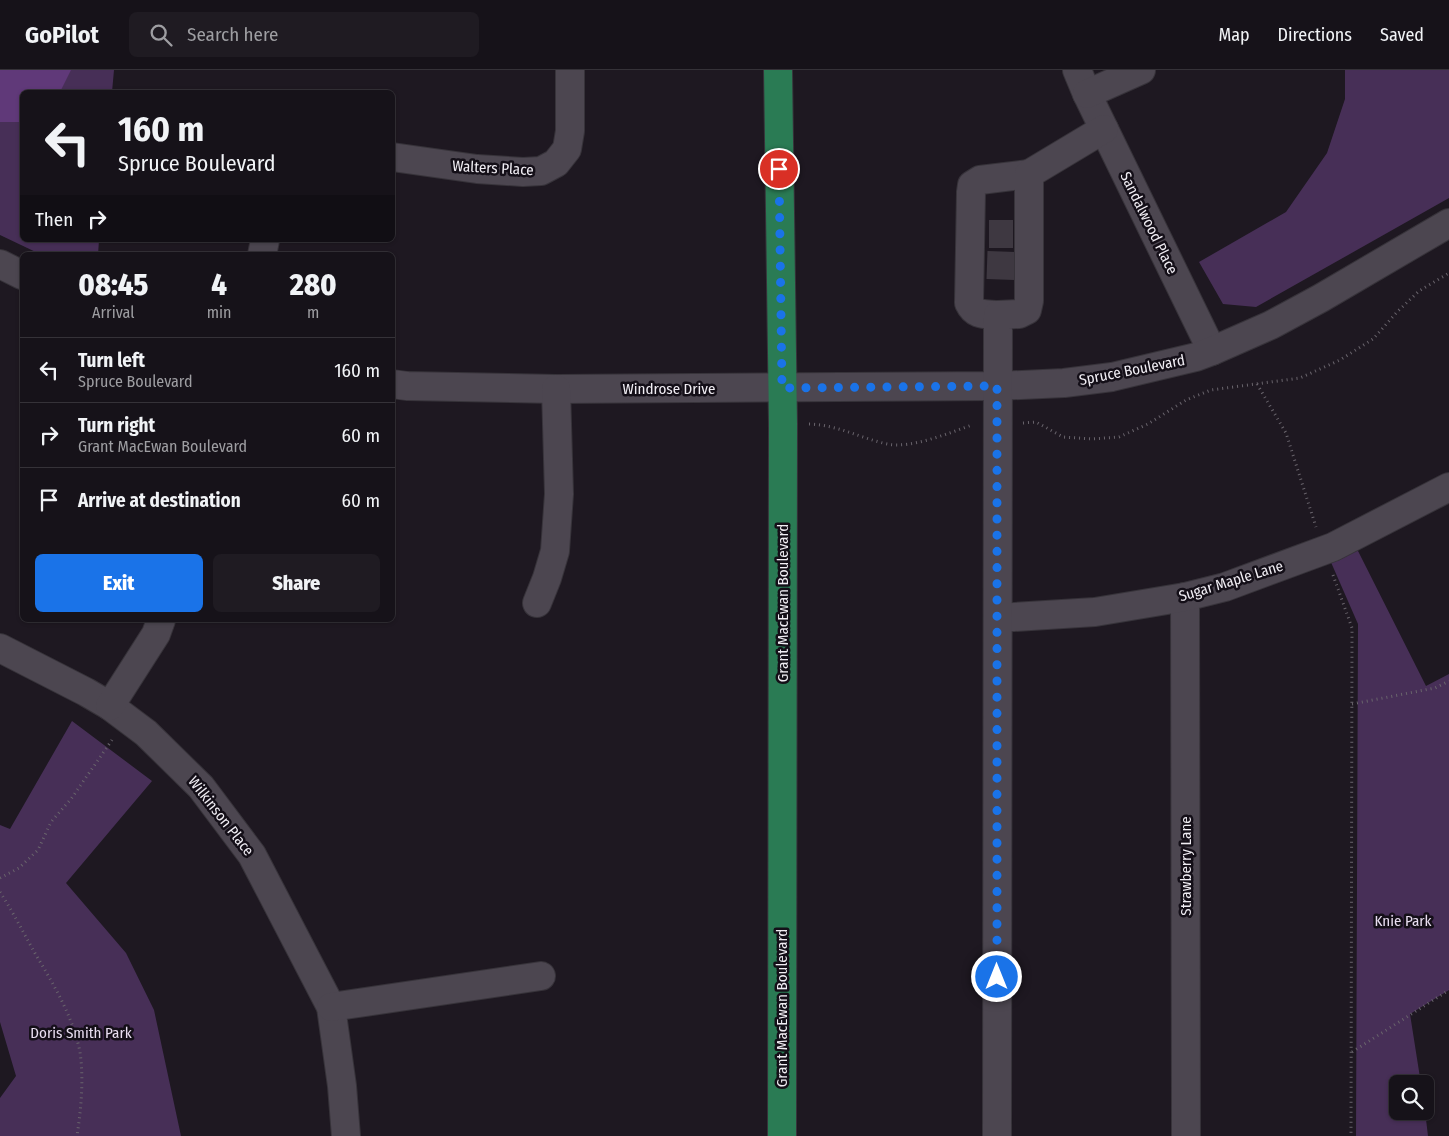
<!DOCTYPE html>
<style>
:root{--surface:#161219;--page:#1f1b22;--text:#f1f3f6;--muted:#9e9ea2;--line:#353238;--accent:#1a73e8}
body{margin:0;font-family:"Fira Sans Condensed",sans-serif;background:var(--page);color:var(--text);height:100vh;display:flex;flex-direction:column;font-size:19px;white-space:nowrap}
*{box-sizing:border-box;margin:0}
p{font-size:16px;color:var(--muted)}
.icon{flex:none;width:28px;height:28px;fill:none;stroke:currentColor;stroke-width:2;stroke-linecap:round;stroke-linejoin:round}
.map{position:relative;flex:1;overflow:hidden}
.sheet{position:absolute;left:20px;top:182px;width:375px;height:370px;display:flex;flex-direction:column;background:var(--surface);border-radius:8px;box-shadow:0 1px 4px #0004,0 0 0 1px var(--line)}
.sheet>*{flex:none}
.top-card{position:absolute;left:20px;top:20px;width:375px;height:152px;border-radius:8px;box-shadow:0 1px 4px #0004,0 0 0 1px var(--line);background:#161219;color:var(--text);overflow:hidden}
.tools{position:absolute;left:1389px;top:1005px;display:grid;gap:10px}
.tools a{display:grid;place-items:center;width:45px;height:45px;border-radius:8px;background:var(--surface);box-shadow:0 1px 4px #0004,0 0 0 1px var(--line);font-size:25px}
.pin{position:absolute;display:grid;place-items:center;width:42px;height:42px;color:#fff;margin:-21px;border:2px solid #fff;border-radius:50%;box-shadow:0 1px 5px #0007}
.me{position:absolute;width:55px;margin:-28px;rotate:0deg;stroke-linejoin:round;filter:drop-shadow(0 0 4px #0008)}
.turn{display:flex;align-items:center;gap:18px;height:105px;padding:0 15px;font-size:22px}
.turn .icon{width:65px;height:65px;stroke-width:2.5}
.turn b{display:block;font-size:35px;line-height:42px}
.then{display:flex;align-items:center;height:48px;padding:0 15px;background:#0003;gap:10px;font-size:19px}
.eta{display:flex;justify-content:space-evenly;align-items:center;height:85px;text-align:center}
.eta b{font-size:30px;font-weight:800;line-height:35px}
.primary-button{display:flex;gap:10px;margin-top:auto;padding:10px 15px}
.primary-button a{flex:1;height:58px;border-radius:8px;background:var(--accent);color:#fff;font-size:20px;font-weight:800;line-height:58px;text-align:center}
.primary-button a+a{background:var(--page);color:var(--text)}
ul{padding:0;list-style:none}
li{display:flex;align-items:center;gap:15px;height:65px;padding:0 15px;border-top:1px solid var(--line)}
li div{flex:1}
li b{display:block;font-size:19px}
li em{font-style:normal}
header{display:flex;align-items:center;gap:30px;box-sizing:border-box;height:70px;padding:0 25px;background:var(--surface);border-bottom:1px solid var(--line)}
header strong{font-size:24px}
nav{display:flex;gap:28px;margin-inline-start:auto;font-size:18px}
.search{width:350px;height:45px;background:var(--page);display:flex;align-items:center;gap:12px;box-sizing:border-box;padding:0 18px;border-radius:8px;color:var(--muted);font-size:19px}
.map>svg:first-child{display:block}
</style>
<header>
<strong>GoPilot</strong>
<div class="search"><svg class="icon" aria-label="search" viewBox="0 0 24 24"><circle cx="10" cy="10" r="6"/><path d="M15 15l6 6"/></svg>Search here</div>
<nav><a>Map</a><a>Directions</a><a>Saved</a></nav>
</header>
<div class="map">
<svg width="1449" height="1066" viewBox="0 0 1449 1066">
<rect width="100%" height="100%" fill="#1e1821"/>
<g fill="#472f57">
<path d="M0,0H114L112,22H22V170H99L98,185H42L0,165Z"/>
<path d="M1345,0H1449V128L1256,237L1223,234L1199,192L1286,142L1327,83L1345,29Z"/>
<path d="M1357,479L1426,616L1449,604V920L1410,944L1421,1014H1398V1041H1425L1428,1066H1356L1358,554L1330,490Z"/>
<path d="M72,651L152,711L66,813L126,883L154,940L181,1066H0V1028L16,1006L0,952V755L10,759Z"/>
</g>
<path fill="#603979" d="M0,0H71L60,22H22V52H0Z"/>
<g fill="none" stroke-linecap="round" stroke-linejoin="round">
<g stroke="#3e3841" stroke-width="28" stroke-dasharray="28 14" stroke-linecap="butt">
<path d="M989,164H1013"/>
<path d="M987,195L1015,196"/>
</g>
<g stroke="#37333a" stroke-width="30">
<g id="minor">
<path d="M1077,0L1087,24L1212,281"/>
<path d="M1087,24L1141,0"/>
<path d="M392,87L477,99L523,102L541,101L556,93L567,79L570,61V0"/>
<path d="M262,185L265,170"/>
<path d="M0,194L22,205"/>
<path d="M998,245C985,244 975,246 969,233L971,122L972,115L980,110L1029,104"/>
<path d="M392,314L407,316L556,319L997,316L1064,313L1112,307L1196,287L1212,281L1271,255L1321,228L1449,153"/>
<path d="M1185,527L1186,1066"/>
<path d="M537,533L547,508L555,481L559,424L556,319"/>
<path d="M998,548L1095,542L1185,527L1225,517L1333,477L1449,417"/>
<path d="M0,578L86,622L110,636L146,663L201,717L252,785L331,937L342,1016L346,1066"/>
<path d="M110,636L156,564L161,550"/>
<path d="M331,937L541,906"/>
<path d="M997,1066L998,245L1019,244L1027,240L1029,231V104L1104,59"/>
</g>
</g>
<g stroke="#37333a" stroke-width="30">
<path id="major" d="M778,0L783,354L782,1066"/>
</g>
<g stroke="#69646c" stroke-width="3" stroke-dasharray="1 4" stroke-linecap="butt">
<path d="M1257,314L1286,363L1316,457"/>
<path d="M1023,353L1036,352L1063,367L1092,369L1119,367L1148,354L1186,330L1211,320L1300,308L1340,290L1373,269L1397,242L1419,221L1449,203"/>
<path d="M809,354C838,355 860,368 887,374C911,379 949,363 972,355"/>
<path d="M1333,505L1352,558L1351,1066"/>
<path d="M1352,634L1435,618L1449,611"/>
<path d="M0,808L19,798L38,780L51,752L71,729L112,670"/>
<path d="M0,822C13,842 24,864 36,885C54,915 73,947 80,982C84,1010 81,1039 77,1066"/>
<path d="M1352,982L1449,920"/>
</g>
<use href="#minor" stroke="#4c4650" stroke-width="28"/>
<use href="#major" stroke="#2a7b54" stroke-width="28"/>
</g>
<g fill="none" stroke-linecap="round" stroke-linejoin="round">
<path stroke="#1a73e8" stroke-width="9" stroke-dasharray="0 16.2" d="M779,99L782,318L997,316V907"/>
</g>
<g text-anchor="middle" stroke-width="5" stroke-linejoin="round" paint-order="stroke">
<g font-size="15" fill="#f1eef4" stroke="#140f18">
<text transform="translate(493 98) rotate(3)" y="5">Walters Place</text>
<text transform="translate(1149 153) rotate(64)" y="5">Sandalwood Place</text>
<text transform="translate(1132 300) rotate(-11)" y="5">Spruce Boulevard</text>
<text x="669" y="324">Windrose Drive</text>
<text transform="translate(1231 511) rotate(-17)" y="5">Sugar Maple Lane</text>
<text transform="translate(783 533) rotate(-90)" y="5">Grant MacEwan Boulevard</text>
<text transform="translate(221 746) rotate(52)" y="5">Wilkinson Place</text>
<text transform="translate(1186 796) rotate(-90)" y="5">Strawberry Lane</text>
<text transform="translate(782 938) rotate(-90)" y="5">Grant MacEwan Boulevard</text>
</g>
<g font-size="15" fill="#e9def1" stroke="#140f18">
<text x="1403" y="856">Knie Park</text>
<text x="81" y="968">Doris Smith Park</text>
</g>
</g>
</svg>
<div class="tools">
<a><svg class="icon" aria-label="search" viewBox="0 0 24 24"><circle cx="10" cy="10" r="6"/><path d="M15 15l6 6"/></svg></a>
</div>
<div class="pin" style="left:779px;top:99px;background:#d93025"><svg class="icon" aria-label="arrive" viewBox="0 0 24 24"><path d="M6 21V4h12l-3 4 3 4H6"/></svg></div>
<svg class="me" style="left:997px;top:907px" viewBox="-20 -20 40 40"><circle r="17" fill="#1a73e8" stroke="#fff" stroke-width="3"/><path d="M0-11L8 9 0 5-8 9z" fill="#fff"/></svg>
<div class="top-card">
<div class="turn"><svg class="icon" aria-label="left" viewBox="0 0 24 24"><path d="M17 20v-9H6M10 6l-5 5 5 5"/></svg><div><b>160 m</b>Spruce Boulevard</div></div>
<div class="then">Then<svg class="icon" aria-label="right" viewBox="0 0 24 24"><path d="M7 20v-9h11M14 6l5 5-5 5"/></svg></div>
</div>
<section class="sheet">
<div class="eta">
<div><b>08:45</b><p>Arrival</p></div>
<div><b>4</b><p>min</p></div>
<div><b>280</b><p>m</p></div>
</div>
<ul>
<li><svg class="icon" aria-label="left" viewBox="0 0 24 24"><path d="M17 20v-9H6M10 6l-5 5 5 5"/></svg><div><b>Turn left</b><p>Spruce Boulevard</p></div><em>160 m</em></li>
<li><svg class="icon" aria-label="right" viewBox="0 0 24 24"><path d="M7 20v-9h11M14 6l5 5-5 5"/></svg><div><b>Turn right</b><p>Grant MacEwan Boulevard</p></div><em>60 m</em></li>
<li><svg class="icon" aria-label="arrive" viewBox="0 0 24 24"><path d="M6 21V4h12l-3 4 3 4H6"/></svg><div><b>Arrive at destination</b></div><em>60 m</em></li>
</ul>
<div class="primary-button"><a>Exit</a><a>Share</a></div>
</section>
</div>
